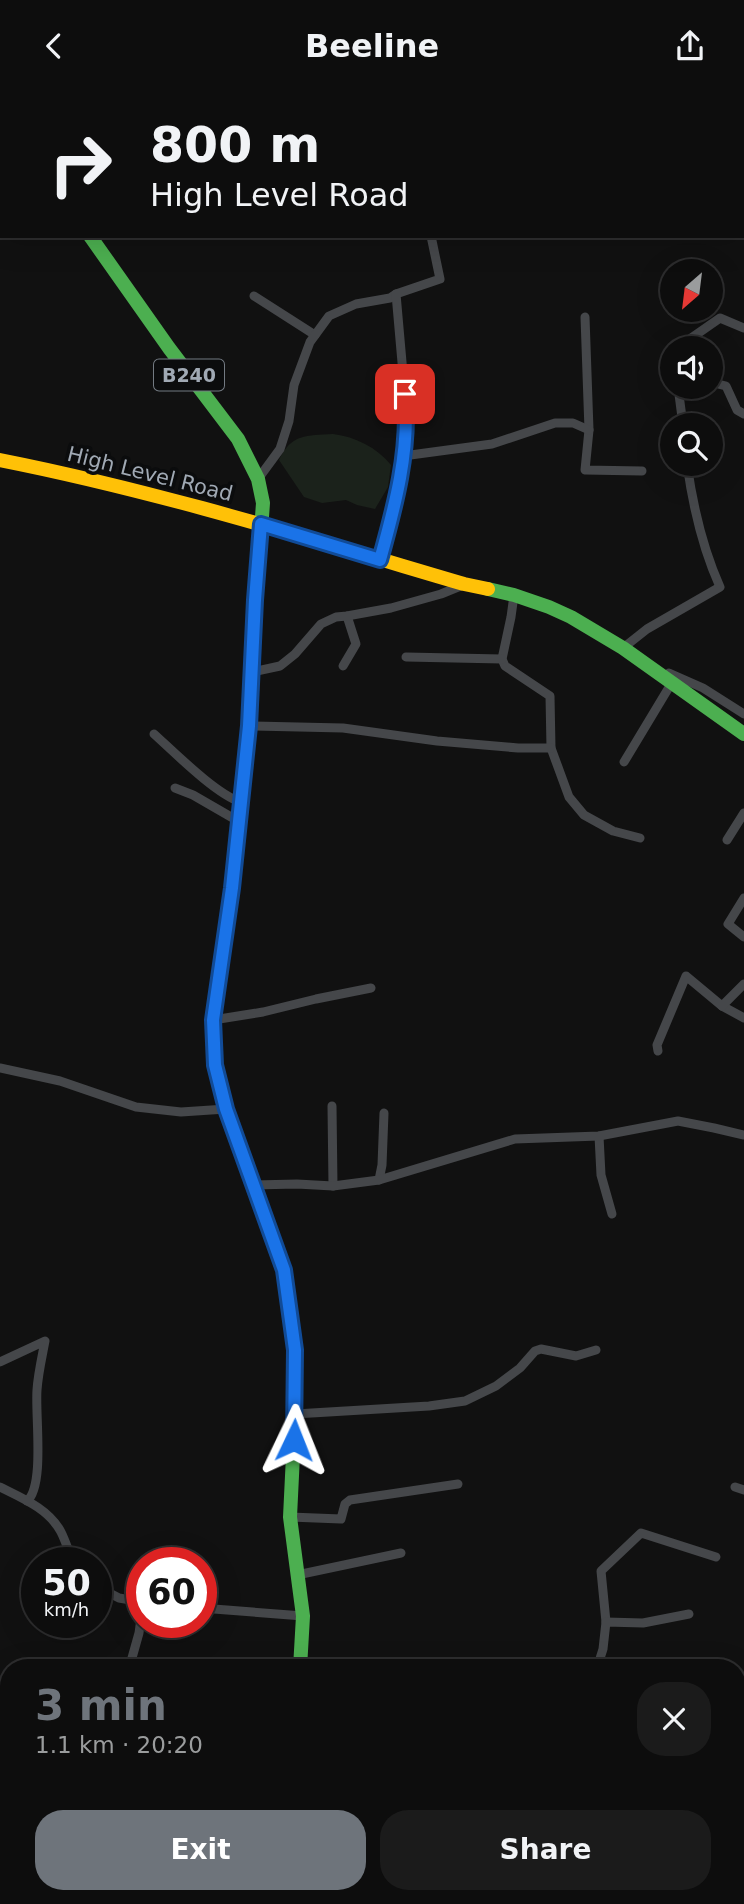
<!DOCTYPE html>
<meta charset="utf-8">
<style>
:root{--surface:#0d0d0d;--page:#1b1b1b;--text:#f1f3f6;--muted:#9a9c9d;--line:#2d2d2e;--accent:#6e747b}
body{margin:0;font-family:"DejaVu Sans",sans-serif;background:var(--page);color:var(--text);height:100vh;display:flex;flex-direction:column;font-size:26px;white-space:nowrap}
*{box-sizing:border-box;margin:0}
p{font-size:23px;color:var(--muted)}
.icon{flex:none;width:38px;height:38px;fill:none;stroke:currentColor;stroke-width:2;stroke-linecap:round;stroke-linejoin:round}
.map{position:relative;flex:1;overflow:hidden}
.panel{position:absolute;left:0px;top:1568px;width:746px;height:245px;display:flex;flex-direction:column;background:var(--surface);border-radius:28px 28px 0 0;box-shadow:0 7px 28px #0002,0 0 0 2px var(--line)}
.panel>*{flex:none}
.guide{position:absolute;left:0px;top:0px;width:746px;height:147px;box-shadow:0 7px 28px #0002,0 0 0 2px var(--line);background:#0d0d0d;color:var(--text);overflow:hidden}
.needle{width:46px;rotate:208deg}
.controls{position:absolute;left:660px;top:168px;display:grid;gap:14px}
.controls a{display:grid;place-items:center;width:63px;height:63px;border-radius:50%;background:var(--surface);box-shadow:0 7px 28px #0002,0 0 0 2px var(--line);font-size:35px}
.speed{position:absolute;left:21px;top:1456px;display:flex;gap:14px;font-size:35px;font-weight:700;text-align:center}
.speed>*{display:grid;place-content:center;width:91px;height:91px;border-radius:50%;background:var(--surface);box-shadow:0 7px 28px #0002,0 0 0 2px var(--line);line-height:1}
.speed small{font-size:18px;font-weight:400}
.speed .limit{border:10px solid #d22;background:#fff;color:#111}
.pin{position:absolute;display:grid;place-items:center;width:60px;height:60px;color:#fff;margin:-30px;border-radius:14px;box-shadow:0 4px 10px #0006}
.me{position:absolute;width:77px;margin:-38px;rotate:2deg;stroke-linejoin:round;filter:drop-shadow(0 0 5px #0008)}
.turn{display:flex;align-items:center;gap:24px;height:147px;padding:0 35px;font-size:32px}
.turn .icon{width:91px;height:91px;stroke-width:2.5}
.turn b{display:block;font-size:49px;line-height:60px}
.round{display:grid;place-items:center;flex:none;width:74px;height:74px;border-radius:28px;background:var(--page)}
.overview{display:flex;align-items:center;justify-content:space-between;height:119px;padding:0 35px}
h1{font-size:42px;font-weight:800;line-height:52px;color:var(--accent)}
.button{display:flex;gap:14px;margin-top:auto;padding:14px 35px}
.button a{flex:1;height:80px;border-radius:28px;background:var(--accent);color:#fff;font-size:28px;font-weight:800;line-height:80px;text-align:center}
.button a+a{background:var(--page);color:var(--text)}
header{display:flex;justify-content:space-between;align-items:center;height:91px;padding:0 35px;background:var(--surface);font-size:32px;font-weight:800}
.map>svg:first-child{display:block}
</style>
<header><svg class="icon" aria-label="back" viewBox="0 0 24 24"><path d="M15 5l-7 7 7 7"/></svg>Beeline<svg class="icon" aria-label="share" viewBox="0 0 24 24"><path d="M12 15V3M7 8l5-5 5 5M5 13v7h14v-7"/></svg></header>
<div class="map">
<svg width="744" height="1813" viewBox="0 0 744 1813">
<rect width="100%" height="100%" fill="#111"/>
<path fill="#1b221b" d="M333,343C356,346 376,356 391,374L388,396L375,418L357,414L346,409L322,412L304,406L279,369C292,342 306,345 333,343Z"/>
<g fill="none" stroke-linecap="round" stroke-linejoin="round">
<g stroke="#45474a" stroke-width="9">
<path d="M442,2V0"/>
<path d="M254,205L315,244"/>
<path d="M585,226L589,339L585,379L642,380"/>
<path d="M680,257L687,250L720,227L744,237"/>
<path d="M672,265L671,267L672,270"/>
<path d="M710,291L726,295L737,319L744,323"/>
<path d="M678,296L683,334"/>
<path d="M403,365L492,353L555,332H573L589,339"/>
<path d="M258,388L280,358L289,330L294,294L310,251L329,225L356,213L390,207L396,203"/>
<path d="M380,469L400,388L407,328L396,203L440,188L431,145"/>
<path d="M514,504L511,526L502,568L505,575L550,605L551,657L569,706L584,724L613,740L640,747"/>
<path d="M623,557L647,538L720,496C702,456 693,416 687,373"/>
<path d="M406,566L502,568"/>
<path d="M343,575L356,553L347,525"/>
<path d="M252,581L280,575L295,563L321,533L336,526L347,525L391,517L441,503L463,494"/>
<path d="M669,582L703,597L744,623"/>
<path d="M249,635L343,637L437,650L518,657H551"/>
<path d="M154,643C175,662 217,704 241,711"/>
<path d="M624,671L671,593"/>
<path d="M175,697L193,704L238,730"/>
<path d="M727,749L744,722"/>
<path d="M744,807L728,833L744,846"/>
<path d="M722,915L744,927"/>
<path d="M213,929L263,921L316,908L371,897"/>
<path d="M658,960L657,954L686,885L722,915L744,893"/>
<path d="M0,977L60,990L136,1016L181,1021L226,1018"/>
<path d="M332,1015L333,1095"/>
<path d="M599,1045L601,1084L612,1123"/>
<path d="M379,1089L382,1074L384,1022"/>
<path d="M252,1094L297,1093L333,1095L379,1089L515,1048L599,1045L678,1030L714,1037L744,1044"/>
<path d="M0,1271L45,1250C42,1266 38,1283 37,1299C35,1324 45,1395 27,1410"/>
<path d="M295,1323L429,1315L465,1310L496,1295L520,1277L535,1260L541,1258L576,1265L596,1259"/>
<path d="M0,1396C22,1407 49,1418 61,1441C66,1451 69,1462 74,1472"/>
<path d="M735,1396L744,1399"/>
<path d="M290,1426L341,1428L345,1413L350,1409L458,1393"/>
<path d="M297,1484L401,1462"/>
<path d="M96,1495L119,1507L142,1511"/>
<path d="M201,1517L303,1525"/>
<path d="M606,1531L601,1480L641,1442L716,1466"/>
<path d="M127,1577L130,1574L139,1542L142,1520"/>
<path d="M597,1577L603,1558L606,1531L643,1532L689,1523"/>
<path d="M737,1596L744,1594"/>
<path d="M8,1796L9,1797"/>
<path d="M27,1804L48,1813"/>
<path d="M120,1804L145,1813"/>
<path d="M114,1813V1806L116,1804"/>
</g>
<g stroke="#4caf50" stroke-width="14">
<path d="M18,0L19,2"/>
<path d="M90,145L169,257L238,348L258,388L263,412L253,548"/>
<path d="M488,498L514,504L549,516L571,526L623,557L744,643"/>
<path d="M224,1009L284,1179L290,1215L295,1259V1323L290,1426L303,1525L300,1577"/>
</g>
<g stroke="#ffc107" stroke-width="14">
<path d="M0,369C157,400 311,448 464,493L488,498"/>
<path d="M224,1009L215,974L213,929L232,797L249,635L253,548"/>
<path d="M281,1813L282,1804"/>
</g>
<path stroke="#46474b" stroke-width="2.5" stroke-dasharray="9 7" stroke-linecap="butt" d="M502,0L508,2"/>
</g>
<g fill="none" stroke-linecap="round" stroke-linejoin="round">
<g stroke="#114b97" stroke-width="18">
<path id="route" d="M294,1349L295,1259L284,1179L226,1018L215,974L213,929L232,797L249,635L255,509L261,433L380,469C395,415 410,360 405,303"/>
</g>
<use href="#route" stroke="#1a73e8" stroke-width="12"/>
</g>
<g text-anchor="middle" stroke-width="7" stroke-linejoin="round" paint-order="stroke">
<rect fill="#0b0c0d" stroke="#737a82" stroke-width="2" x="154" y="268.5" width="70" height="31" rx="5"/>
<g font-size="19" font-weight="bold" fill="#a0a9b4">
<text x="189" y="291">B240</text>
</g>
<g font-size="21" fill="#a0a9b4" stroke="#0b0c0d">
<text transform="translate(150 383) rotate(14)" y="7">High Level Road</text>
</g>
</g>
</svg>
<div class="controls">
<a><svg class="needle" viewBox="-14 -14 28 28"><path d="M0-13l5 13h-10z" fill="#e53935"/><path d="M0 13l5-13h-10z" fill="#9a9c9d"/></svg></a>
<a><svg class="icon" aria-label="sound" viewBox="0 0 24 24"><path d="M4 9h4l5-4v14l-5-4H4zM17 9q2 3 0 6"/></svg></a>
<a><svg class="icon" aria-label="search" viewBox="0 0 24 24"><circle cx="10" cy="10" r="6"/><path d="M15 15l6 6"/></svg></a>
</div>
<div class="speed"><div>50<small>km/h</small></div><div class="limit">60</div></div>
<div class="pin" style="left:405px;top:303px;background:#d93025"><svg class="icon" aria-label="arrive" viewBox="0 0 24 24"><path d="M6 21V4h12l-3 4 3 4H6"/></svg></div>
<svg class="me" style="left:294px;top:1349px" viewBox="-20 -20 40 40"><path d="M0-17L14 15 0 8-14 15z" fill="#1a73e8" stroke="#fff" stroke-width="4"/></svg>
<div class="guide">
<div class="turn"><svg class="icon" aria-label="right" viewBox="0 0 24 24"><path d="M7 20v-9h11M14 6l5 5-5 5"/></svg><div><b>800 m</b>High Level Road</div></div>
</div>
<section class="panel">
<div class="overview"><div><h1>3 min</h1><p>1.1 km · 20:20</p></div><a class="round"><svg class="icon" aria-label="close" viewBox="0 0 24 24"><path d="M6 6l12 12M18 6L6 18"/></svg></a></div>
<div class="button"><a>Exit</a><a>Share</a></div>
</section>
</div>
